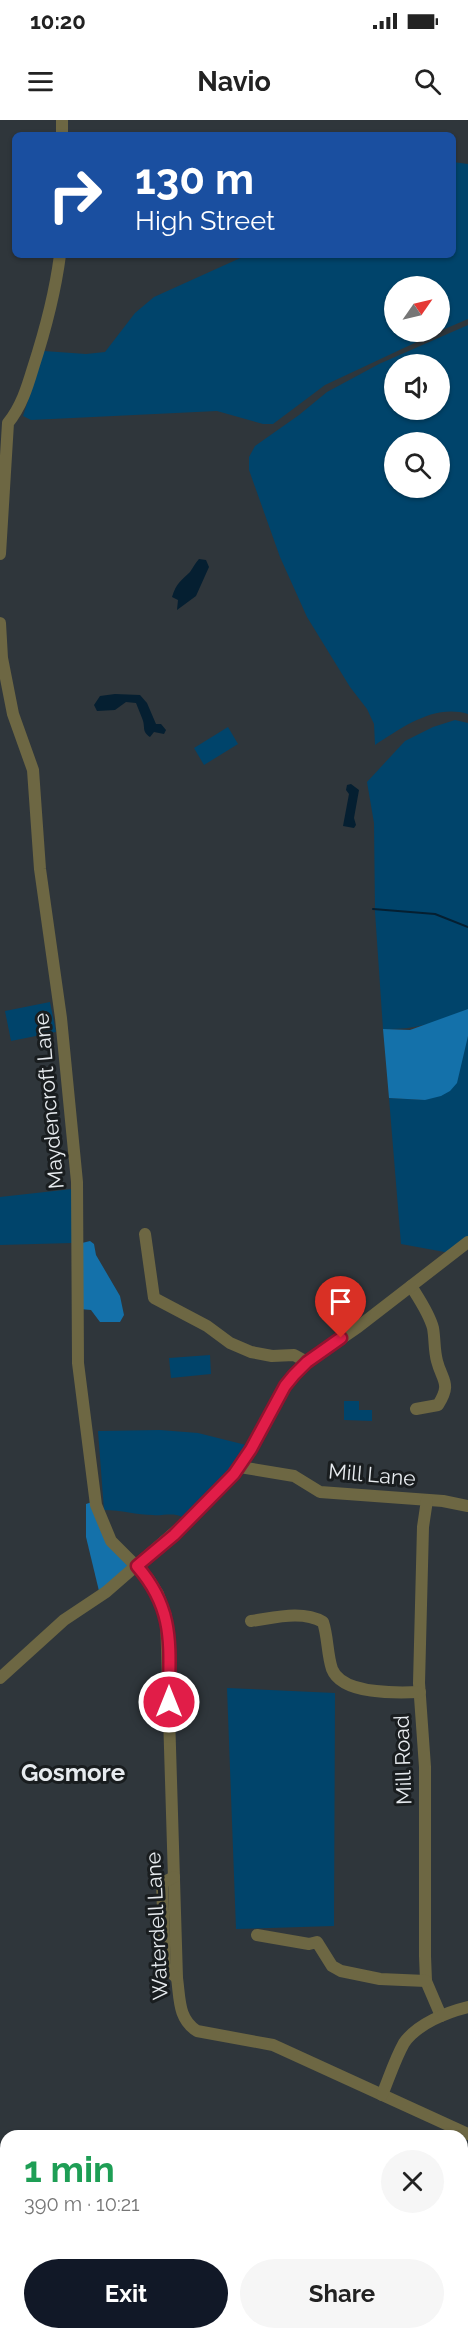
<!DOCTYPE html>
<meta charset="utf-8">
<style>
:root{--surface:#fff;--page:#f6f6f6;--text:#222;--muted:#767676;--accent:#111827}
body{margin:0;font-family:Raleway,sans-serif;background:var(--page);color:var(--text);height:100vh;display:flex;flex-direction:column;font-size:22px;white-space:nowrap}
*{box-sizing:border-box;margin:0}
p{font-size:20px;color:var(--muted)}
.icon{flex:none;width:33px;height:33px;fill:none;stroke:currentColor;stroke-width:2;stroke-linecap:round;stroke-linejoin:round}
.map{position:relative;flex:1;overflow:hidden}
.sheet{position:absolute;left:0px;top:2010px;width:468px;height:210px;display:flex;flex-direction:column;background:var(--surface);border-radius:18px 18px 0 0;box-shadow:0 2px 4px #0004}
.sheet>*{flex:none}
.banner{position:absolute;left:12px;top:12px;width:444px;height:126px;border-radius:9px;box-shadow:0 2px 4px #0004;background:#1a4fa0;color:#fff;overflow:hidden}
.needle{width:39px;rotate:56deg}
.tools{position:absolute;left:384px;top:156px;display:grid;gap:12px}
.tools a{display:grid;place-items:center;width:66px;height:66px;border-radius:50%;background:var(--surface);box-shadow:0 2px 4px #0004;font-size:30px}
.pin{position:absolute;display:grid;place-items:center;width:51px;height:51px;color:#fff;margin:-62px -26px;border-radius:50% 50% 50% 0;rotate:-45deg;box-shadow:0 0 6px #0007}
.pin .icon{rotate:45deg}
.me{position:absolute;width:66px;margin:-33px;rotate:0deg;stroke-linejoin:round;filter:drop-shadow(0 0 4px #0008)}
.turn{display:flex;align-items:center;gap:21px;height:126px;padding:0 24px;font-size:27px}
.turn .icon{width:78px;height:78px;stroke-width:2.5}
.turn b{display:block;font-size:42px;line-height:51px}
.round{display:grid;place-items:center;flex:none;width:63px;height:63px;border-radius:32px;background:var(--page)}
.headline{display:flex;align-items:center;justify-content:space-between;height:102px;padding:0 24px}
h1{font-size:36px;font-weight:700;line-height:45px;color:#1e9e55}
.primary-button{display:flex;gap:12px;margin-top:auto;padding:12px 24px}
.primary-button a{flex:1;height:69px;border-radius:36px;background:var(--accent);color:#fff;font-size:24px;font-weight:700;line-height:69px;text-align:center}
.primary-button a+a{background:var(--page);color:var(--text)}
.status{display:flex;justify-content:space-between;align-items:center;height:42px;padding:0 30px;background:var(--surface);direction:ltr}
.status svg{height:16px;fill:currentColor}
header{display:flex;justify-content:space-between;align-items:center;height:78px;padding:0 24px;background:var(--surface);font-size:27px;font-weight:700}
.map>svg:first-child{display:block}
</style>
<div class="status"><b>10:20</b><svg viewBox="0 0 49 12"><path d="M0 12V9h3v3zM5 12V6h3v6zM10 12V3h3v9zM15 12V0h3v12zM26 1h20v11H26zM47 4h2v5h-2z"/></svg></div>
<header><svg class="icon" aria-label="menu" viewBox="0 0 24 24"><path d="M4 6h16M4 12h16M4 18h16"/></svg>Navio<svg class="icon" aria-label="search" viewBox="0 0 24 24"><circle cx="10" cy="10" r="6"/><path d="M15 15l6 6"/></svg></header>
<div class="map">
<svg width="468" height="2220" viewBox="0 0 468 2220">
<rect width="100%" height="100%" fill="#2f363b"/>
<g fill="#00446b" fill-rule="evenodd">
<path d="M453,42L468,44V199L440,211V166H394V212H438L325,265L273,304H263L217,291L31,300L23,296L44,231L86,234L105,232L135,193L154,177L247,135H453Z"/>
<path d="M468,205V594C434,584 403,607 375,625L374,604L367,589L350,567L307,497L280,437L249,350V337L255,326L299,295L327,272L379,244ZM394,244H440V290H394ZM394,322H440V368H394Z"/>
<path d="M455,600L468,603V889C437,902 418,910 383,909L375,792L374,703L367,662L405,621L433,607Z"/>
<path d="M228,607L238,624L204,645L194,628Z"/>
<path d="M50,882L56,912L11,921L5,891Z"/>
<path d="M468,916V1119L450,1133L401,1124L389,978L425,980L464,926Z"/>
<path d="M72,1069V1123L0,1125V1077Z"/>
<path d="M210,1235L211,1254L171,1258L169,1238Z"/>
<path d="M344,1281H359V1290H372V1301L344,1300Z"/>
<path d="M160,1310L198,1313L246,1325L235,1343L182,1397C173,1392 163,1396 153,1395C137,1395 121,1390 104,1390L98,1311Z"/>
<path d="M227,1568L335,1573L334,1806L236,1809Z"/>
</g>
<g fill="#1471aa">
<path d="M468,889V916L457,963L450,971L441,976L425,980L389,978L383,909L410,910Z"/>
<path d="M90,1121L94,1124L96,1135L120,1176L124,1195L120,1202H100L91,1190L80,1189L82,1123Z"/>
<path d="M92,1382L132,1445L99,1471L86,1417V1384Z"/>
</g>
<g fill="#051f31">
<path d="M199,439L206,440L209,447L196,476L177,490L178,480L172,477C176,463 182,460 190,452C193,448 195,443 199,439Z"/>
<path d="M115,574L140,575L147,583L156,604H161L166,610L164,614L154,612L150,617C141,611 146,607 142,598C140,593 138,588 136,583L126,582L115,590L97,591L94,585L100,576Z"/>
<path d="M351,664L359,670L354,698L356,705L354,708L343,706L349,674L346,670L347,665Z"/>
</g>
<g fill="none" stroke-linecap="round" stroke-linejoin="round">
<path stroke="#051f31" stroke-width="2" d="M373,789L435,794L468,807"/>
<g stroke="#6d6743" stroke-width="12">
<path d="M62,0V15"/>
<path d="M0,434L8,303C21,287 27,268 33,248C45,211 55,174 60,135"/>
<path d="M0,503L2,538L13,594L33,650L40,749L61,898L77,1062L78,1243L96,1385L111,1421L148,1458L158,1474L166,1496L177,1858C180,1879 178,1899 197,1911L273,1925L468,2014"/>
<path d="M145,1114L154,1178L207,1206L230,1223L251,1232L272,1236L294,1235L307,1242"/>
<path d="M411,1166C419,1179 429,1193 433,1208C435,1219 434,1230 437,1241C442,1261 452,1263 438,1285L416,1289"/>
<path d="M240,1347L294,1356L320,1372L443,1381L468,1386"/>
<path d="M427,1380L423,1407L419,1563L425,1647V1836L426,1861L441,1896"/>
<path d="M251,1501C274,1498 302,1490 323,1502C328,1517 327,1534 332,1549C342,1575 397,1573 420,1572"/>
<path d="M0,1558L64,1500L106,1472L192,1397L240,1347L285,1266L307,1242L358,1207L468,1122"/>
<path d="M174,1757L162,1763L165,1847L177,1858"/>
<path d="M257,1815L309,1824L317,1822L332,1846L341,1851L380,1859L426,1861"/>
<path d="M382,1975C389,1958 395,1939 404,1923C417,1904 447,1892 468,1887"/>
<path d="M0,2166L6,2161"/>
</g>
<g stroke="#a49849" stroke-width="15">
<path d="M462,2101L468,2094"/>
<path d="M365,2220L369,2214"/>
</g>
</g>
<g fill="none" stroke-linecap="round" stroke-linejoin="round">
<g stroke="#92132f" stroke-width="15">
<path id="route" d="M169,1582C169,1527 176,1491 137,1446L174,1415L234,1354L251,1329L285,1266L294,1255L307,1242L341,1218"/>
</g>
<use href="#route" stroke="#e11d48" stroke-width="10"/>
</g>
<g text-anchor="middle" stroke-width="6" stroke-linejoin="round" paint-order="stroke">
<g font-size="21" fill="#e7ebef" stroke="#191d1f">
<text transform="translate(49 981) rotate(-95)" y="7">Maydencroft Lane</text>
<text transform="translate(372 1355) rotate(5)" y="7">Mill Lane</text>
<text transform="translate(403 1640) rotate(-92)" y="7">Mill Road</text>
<text transform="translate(157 1806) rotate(-93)" y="7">Waterdell Lane</text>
</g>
<g font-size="24" font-weight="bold" fill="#e7ebef" stroke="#191d1f">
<text x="73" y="1661">Gosmore</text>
</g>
</g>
</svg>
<div class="tools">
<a><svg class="needle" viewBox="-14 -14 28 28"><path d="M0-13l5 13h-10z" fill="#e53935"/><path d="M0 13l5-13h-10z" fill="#767676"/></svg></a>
<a><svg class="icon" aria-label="sound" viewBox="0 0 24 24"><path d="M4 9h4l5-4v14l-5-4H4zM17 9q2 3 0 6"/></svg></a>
<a><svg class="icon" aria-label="search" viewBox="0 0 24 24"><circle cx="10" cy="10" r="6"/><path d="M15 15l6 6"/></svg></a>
</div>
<div class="pin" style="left:341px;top:1218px;background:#d93025"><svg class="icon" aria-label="arrive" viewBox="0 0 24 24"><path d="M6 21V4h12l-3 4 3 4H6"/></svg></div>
<svg class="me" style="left:169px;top:1582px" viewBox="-20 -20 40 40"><circle r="17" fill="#e11d48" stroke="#fff" stroke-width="3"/><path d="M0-11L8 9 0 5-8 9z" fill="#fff"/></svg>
<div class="banner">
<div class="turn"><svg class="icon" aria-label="right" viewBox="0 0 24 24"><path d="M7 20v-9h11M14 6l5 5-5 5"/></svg><div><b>130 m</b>High Street</div></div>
</div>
<section class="sheet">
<div class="headline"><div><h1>1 min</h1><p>390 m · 10:21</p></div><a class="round"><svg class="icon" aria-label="close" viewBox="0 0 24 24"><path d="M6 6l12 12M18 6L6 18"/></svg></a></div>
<div class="primary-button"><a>Exit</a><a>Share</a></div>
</section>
</div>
